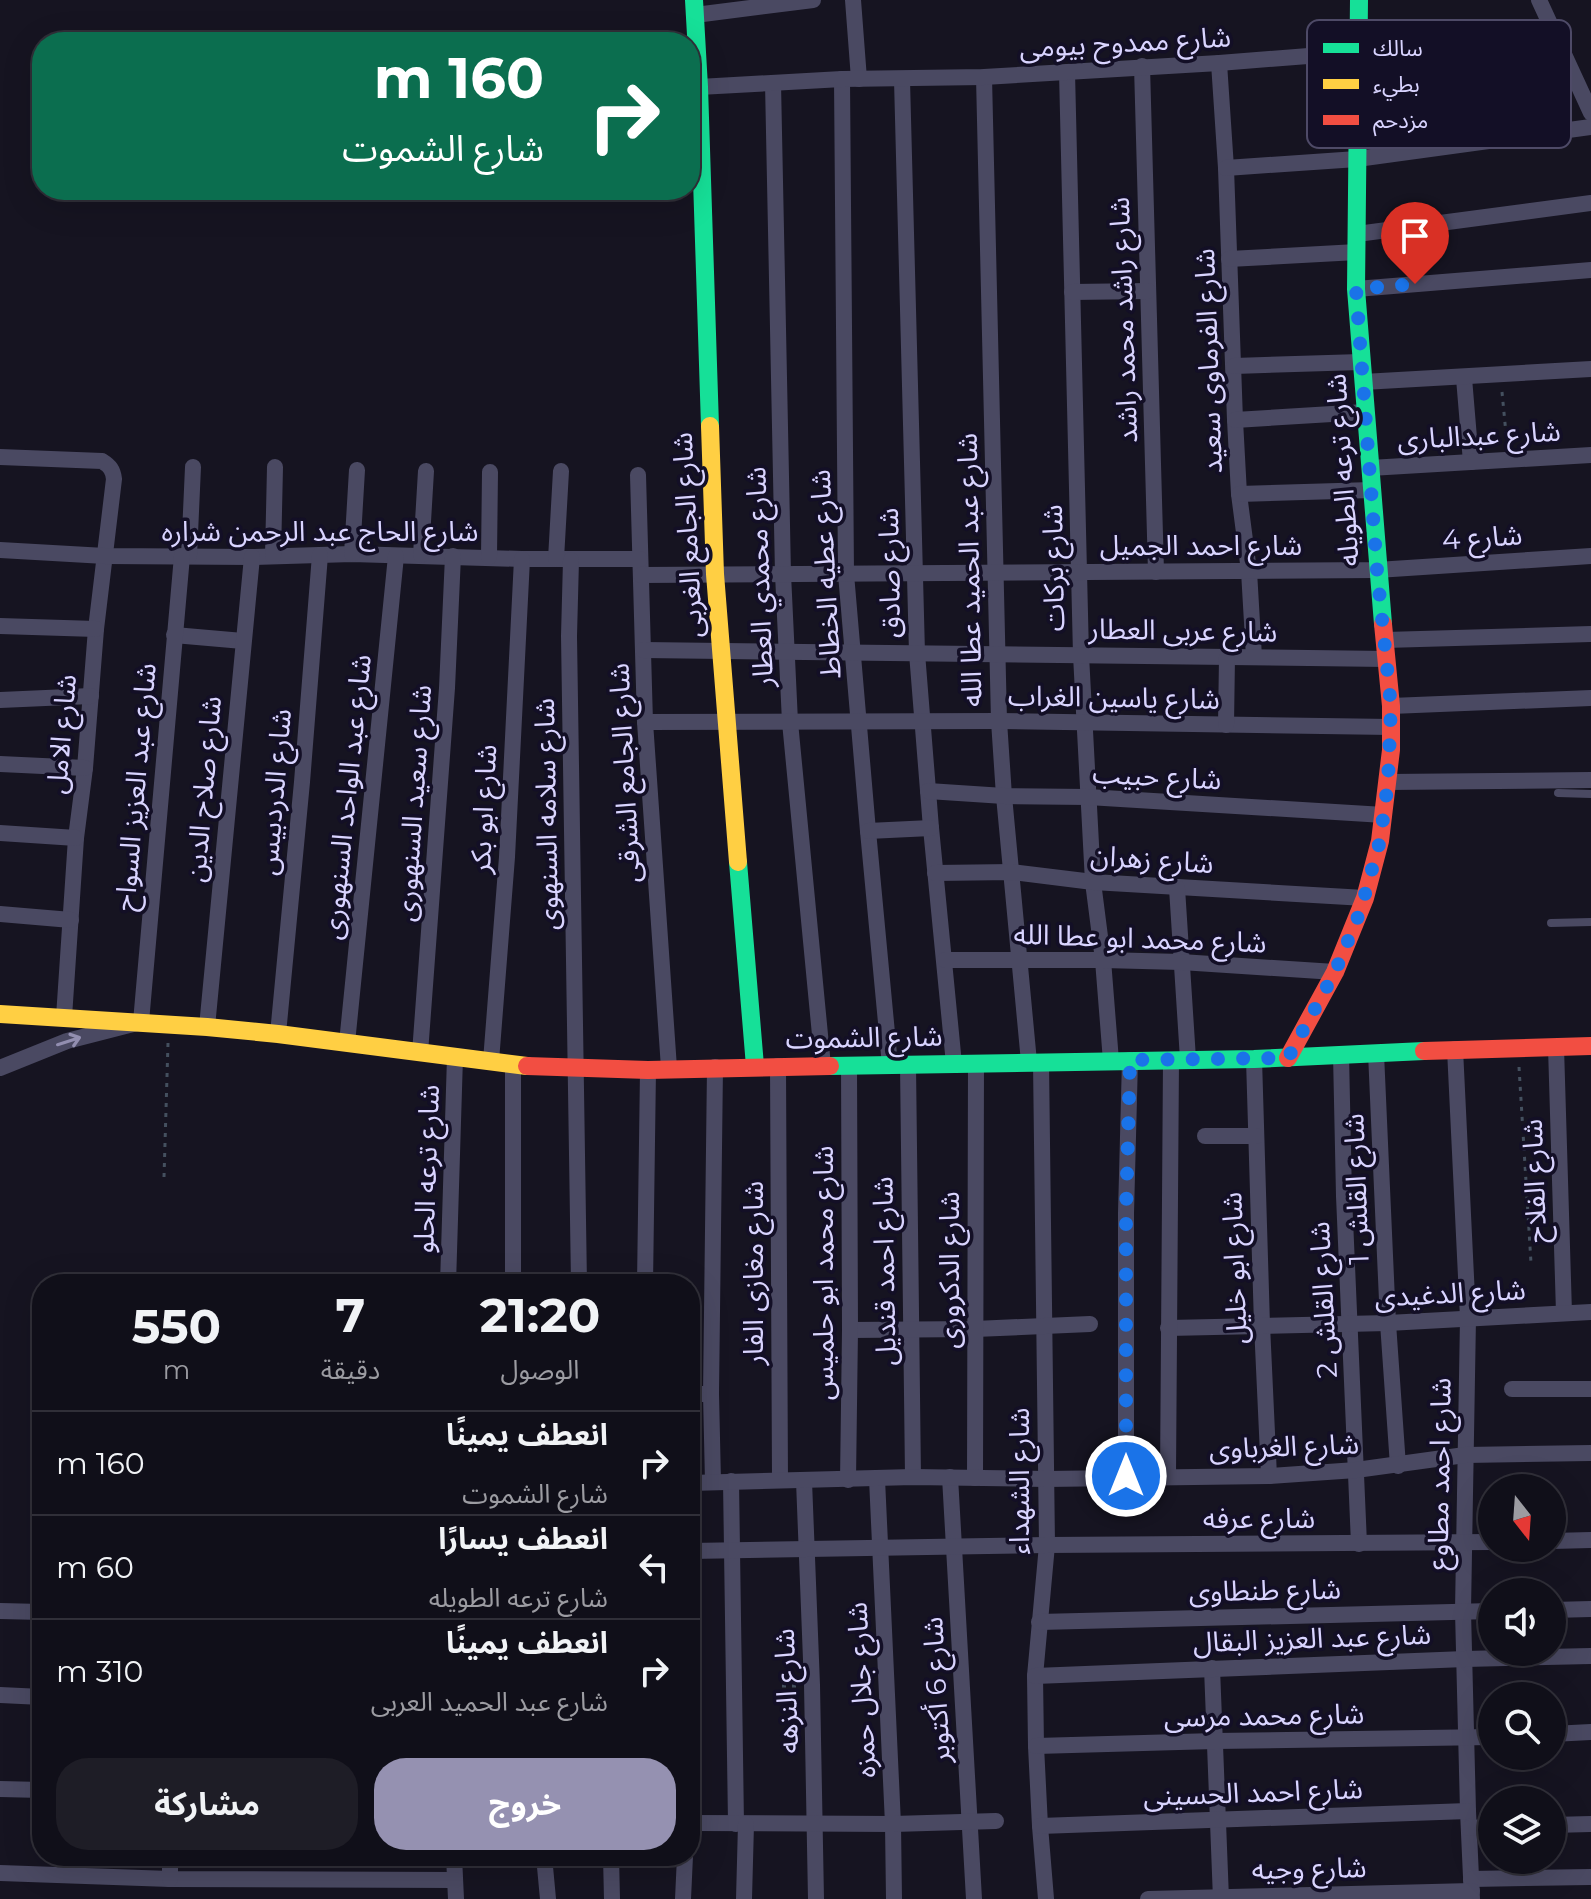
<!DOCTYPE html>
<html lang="ar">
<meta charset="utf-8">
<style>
:root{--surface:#100f19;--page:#1e1d26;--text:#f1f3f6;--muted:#9c9ca2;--line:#302f38;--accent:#9591b1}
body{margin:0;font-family:Montserrat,"Noto Sans Arabic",sans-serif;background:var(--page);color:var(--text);direction:rtl;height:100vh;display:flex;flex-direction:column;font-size:30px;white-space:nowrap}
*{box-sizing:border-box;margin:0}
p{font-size:26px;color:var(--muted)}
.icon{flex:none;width:44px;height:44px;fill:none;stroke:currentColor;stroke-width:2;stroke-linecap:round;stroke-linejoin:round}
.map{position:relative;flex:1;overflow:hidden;direction:ltr}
.side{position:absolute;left:32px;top:1274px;width:668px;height:592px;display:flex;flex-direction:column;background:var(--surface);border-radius:32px;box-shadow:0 8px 32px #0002,0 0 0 2px var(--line);direction:rtl}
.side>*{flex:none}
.banner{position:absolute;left:32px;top:32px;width:668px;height:168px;border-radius:32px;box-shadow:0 8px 32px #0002,0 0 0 2px var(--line);direction:rtl;background:#0b6e4f;color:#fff;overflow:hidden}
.needle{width:52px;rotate:163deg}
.fabs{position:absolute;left:1478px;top:1474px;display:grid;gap:16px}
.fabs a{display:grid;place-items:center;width:88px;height:88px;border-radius:50%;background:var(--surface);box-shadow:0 8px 32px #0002,0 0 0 2px var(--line);font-size:40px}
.pin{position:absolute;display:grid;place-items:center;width:68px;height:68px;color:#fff;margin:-82px -34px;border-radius:50% 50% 50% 0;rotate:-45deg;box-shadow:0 0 8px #0007}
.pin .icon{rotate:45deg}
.me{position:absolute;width:88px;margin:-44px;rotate:0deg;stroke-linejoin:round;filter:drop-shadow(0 0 6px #0008)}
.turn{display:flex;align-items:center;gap:28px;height:168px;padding:0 24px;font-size:36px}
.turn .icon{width:104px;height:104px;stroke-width:2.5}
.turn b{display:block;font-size:56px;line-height:68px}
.eta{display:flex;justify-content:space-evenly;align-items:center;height:136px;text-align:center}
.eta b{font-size:48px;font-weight:700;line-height:56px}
.button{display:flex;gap:16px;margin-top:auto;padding:16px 24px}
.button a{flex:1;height:92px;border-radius:32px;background:var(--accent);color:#fff;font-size:32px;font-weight:700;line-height:92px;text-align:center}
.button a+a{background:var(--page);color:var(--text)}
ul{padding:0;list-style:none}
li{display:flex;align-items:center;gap:24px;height:104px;padding:0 24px;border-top:2px solid var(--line)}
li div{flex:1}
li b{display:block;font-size:30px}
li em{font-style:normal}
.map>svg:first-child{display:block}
</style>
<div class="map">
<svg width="1591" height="1899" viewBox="0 0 1591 1899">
<rect width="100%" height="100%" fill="#161421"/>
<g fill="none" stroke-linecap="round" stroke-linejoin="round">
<g stroke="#44505f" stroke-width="3" stroke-dasharray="4 6" stroke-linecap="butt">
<path d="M1502,392L1507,444"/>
<path d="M1519,1067L1531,1263"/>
<path d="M164,1177L168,1043"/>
<path d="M782,1686H796"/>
</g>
<g stroke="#4a4962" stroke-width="8">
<path d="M1558,793L1591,794"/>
<path d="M1551,923L1591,922"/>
</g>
<g stroke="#4a4962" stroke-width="16">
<path d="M853,0L859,79"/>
<path d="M1539,0L1591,113"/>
<path d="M695,15L813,0"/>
<path d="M1219,63L1226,168L1235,420L1239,494L1249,571L1254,657"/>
<path d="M1142,66L1156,572"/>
<path d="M1067,72L1081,655L1093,882L1103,960L1111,1061"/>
<path d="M984,77L999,721L1004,796L1029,1062"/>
<path d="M842,79L846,574L868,831L890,1065"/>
<path d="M902,80L917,653L931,828L954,1064"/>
<path d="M773,83L783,574L790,722L823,1066"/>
<path d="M699,87L842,79L984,77L1219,63L1359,52L1553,29"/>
<path d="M1226,168L1357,159L1591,127"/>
<path d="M1357,234L1591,203"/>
<path d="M1229,259L1357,252"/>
<path d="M1356,289L1591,270"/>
<path d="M1072,292L1148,291"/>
<path d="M1234,366L1361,362"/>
<path d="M1464,378L1471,462"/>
<path d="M1363,382L1591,369"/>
<path d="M1235,420L1365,412"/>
<path d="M0,457L102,461C110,466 113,470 114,479L96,629L85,768L76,838L64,1017"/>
<path d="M1370,468L1591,455"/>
<path d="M638,475L645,722L669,1068"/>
<path d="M1239,494L1372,490"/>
<path d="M0,550L105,556L252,557L352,554L522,559H640"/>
<path d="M352,554L357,470"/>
<path d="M421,555L426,471"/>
<path d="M189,556L193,467"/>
<path d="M273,556L275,467"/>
<path d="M489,557L490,472"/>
<path d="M556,559L561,471"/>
<path d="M571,560L569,636L579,1284"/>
<path d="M641,575L1377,570L1591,556"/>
<path d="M0,626L96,629"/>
<path d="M174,635L243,641"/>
<path d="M1385,640L1591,634"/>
<path d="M643,650L1387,659"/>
<path d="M0,700L91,696"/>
<path d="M1391,706L1591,698"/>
<path d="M645,722L999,721L1391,727"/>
<path d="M1226,725L1227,657"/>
<path d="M0,764L85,768"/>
<path d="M1388,782L1591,780"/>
<path d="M928,791L1004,796L1088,797L1384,815"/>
<path d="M868,831L931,828"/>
<path d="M0,833L76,838"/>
<path d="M935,873L1012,872L1093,882L1365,898"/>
<path d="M1177,888L1188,1059"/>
<path d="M0,914L71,920"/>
<path d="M945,960H1103L1181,962L1335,972"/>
<path d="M207,1027L252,557"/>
<path d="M278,1034L302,782L320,555"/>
<path d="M347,1043L396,556"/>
<path d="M1556,1047L1564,1313"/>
<path d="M1455,1049L1468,1318L1463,1611L1468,1811L1472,1899"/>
<path d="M420,1053L447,688L453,556"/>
<path d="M1376,1053L1388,1323L1398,1466"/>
<path d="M1341,1054L1344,1196L1359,1544"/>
<path d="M1254,1059L1262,1325L1269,1476"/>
<path d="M491,1061L507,857L522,559"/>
<path d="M1041,1062L1047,1545L1035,1676L1036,1746L1040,1826L1046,1899"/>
<path d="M908,1065L913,1477"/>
<path d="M778,1066L780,1480"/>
<path d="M0,1068L67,1041L141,1022L182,556"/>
<path d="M1205,1136H1256"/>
<path d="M448,1284L455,1057"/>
<path d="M513,1284V1065"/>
<path d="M645,1284L648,1070"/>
<path d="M1168,1328L1388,1323L1591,1312"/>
<path d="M850,1330L975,1329L1090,1324"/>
<path d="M1512,1389H1591"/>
<path d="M690,1394H711"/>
<path d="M1126,1476V1213L1130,1060"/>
<path d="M1168,1476L1171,1060"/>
<path d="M950,1477L974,1899"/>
<path d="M975,1478L976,1063"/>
<path d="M877,1479L893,1824L894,1899"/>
<path d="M848,1480L850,1330L849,1065"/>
<path d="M731,1481L736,1824"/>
<path d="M804,1481L812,1685L816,1899"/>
<path d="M713,1482L711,1394L715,1067"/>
<path d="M690,1483L913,1477L1046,1479L1269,1476L1356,1470L1465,1455L1591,1453"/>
<path d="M690,1528L691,1483"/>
<path d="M1552,1541L1591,1540"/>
<path d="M690,1551L1047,1545L1492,1542"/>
<path d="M690,1582L694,1823"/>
<path d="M1552,1610L1591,1609"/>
<path d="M0,1611L42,1612"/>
<path d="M1039,1622L1492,1611"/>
<path d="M1212,1668L1221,1899"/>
<path d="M1035,1676L1465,1659L1591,1656"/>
<path d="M0,1695L42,1697"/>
<path d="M1552,1734L1591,1732"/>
<path d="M1036,1746L1215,1741L1492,1737"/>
<path d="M0,1789L42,1790"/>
<path d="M690,1823L893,1824L996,1821"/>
<path d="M1552,1825L1591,1824"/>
<path d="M1040,1826L1468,1811"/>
<path d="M1469,1828L1492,1827"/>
<path d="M454,1856L456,1899"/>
<path d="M544,1856L548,1899"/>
<path d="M611,1856L612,1899"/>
<path d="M0,1873L170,1879L455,1880"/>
<path d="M170,1879V1856"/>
<path d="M1471,1879L1591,1877"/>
<path d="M683,1899L685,1856"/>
<path d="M744,1899L746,1824"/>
<path d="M1148,1899L1472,1891"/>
</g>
<g stroke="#16e098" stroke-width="18">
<path d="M694,0L699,87L710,426"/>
<path d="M1359,0L1356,289L1383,624"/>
<path d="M738,862L755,1066"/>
<path d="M830,1066L1254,1059L1424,1051"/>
</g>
<g stroke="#ffcf43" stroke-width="18">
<path d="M710,426L715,574L738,862"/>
<path d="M0,1014L207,1027L278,1034L527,1066"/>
</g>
<g stroke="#f24e42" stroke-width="18">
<path d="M1424,1051L1591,1046"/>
<path d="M1288,1058L1335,972L1365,898L1380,841L1391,750V706L1383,624"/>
<path d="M527,1066L648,1070L830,1066"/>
</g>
</g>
<defs><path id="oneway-shaft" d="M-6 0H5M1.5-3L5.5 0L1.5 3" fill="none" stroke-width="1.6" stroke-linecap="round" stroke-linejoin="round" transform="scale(2)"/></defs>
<use stroke="#928eb0" href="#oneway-shaft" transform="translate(69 1041) rotate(-18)"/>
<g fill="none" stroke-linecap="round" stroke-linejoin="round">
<path stroke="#1a73e8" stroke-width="14" stroke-dasharray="0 25.2" d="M1126,1476V1213L1130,1060L1288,1058L1335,972L1360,912L1380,841L1388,782L1391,706L1377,570L1356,289L1415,284"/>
</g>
<g text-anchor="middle" stroke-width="7" stroke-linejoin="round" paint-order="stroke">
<g font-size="28" fill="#d9d4ff" stroke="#130f26">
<text transform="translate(1125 42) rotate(-3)" y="10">شارع ممدوح بيومى</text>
<text transform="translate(1123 320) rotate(-92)" y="10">شارع راشد محمد راشد</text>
<text transform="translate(1208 361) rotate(-92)" y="10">شارع الفرماوى سعيد</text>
<text transform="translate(1479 435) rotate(-3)" y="10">شارع عبدالبارى</text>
<text transform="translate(1342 470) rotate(-94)" y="10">شارع ترعه الطويله</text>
<text x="320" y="541">شارع الحاج عبد الرحمن شراره</text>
<text transform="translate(687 535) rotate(-93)" y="10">شارع الجامع الغربى</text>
<text transform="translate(1482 537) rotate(-4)" y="10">شارع 4</text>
<text x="1201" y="555">شارع احمد الجميل</text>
<text transform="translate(1053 568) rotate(-91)" y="10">شارع بركات</text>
<text transform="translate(969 570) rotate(-91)" y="10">شارع عبد الحميد عطا الله</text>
<text transform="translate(889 573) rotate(-91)" y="10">شارع صادق</text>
<text transform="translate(825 574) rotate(-93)" y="10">شارع عطيه الخطاط</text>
<text transform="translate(759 577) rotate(-92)" y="10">شارع محمدي العطار</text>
<text transform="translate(1183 630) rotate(1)" y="10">شارع عربى العطار</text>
<text transform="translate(1114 697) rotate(1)" y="10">شارع ياسين الغراب</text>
<text transform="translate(61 734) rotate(-85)" y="10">شارع الامل</text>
<text transform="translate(624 773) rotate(-93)" y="10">شارع الجامع الشرقى</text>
<text transform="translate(1157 776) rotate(3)" y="10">شارع حبيب</text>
<text transform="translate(135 787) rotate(-85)" y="10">شارع عبد العزيز السواح</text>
<text transform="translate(203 789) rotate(-85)" y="10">شارع صلاح الدين</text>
<text transform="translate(274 792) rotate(-85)" y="10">شارع الدردبيس</text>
<text transform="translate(346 797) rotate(-84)" y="10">شارع عبد الواحد السنهورى</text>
<text transform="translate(413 803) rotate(-86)" y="10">شارع سعيد السنهورى</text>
<text transform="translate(483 809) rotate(-87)" y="10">شارع ابو بكر</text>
<text transform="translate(546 814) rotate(-91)" y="10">شارع سلامه السنهوى</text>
<text transform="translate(1152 859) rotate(4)" y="10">شارع زهران</text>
<text transform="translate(1140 938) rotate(2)" y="10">شارع محمد ابو عطا الله</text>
<text transform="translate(864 1037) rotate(-1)" y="10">شارع الشموت</text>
<text transform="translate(426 1169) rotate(-88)" y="10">شارع ترعه الحلو</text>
<text transform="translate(1534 1181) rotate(-92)" y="10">شارع الفلاح</text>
<text transform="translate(1356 1189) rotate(-92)" y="10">شارع القلش 1</text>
<text transform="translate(1234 1268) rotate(-92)" y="10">شارع ابو خليل</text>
<text transform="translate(949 1270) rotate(-90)" y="10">شارع الدكرورى</text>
<text transform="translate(884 1271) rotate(-91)" y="10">شارع احمد قنديل</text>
<text transform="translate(753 1273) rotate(-90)" y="10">شارع مغازى الفار</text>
<text transform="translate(823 1273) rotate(-90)" y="10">شارع محمد ابو حلميس</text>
<text transform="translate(1450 1293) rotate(-3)" y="10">شارع الدغيدى</text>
<text transform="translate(1323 1300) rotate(-93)" y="10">شارع القلش 2</text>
<text transform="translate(1284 1446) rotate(-2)" y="10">شارع الغرباوى</text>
<text transform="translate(1439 1474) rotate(-89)" y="10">شارع احمد مطاوع</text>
<text transform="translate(1019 1481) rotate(-90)" y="10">شارع الشهداء</text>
<text x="1259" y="1528">شارع عرفه</text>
<text transform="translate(1265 1590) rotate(-1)" y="10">شارع طنطاوى</text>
<text transform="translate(1312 1638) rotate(-2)" y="10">شارع عبد العزيز البقال</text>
<text transform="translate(861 1690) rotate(-93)" y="10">شارع جلال حمزه</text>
<text transform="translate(936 1690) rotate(-93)" y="10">شارع 6 أكتوبر</text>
<text transform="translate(786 1691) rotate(-92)" y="10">شارع النزهه</text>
<text transform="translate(1264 1715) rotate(-1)" y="10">شارع محمد مرسى</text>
<text transform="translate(1253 1792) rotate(-2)" y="10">شارع احمد الحسينى</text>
<text transform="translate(1309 1868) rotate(-1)" y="10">شارع وجيه</text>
</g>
</g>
<rect x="1307" y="20" width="264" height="128" rx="12" fill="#130f26" stroke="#4e4a67" stroke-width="2"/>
<rect x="1323" y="43" width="36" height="10" fill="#16e098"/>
<rect x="1323" y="79" width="36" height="10" fill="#ffcf43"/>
<rect x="1323" y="115" width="36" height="10" fill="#f24e42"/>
<g font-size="22" fill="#d9d4ff">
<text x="1373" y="56">سالك</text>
<text x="1373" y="92">بطيء</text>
<text x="1373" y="128">مزدحم</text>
</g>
</svg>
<div class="fabs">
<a><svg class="needle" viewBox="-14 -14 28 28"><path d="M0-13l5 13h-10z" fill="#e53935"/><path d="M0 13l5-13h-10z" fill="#9c9ca2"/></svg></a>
<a><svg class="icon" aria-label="sound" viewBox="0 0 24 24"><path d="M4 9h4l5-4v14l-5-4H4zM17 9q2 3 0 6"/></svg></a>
<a><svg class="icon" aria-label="search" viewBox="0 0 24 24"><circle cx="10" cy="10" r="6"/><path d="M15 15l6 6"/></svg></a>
<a><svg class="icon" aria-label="layers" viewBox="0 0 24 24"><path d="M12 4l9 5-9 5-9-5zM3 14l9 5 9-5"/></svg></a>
</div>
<div class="pin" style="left:1415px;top:284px;background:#d93025"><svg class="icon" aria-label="arrive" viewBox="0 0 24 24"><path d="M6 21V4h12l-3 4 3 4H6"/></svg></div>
<svg class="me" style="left:1126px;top:1476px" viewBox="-20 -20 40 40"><circle r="17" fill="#1a73e8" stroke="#fff" stroke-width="3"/><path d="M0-11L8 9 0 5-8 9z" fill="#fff"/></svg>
<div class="banner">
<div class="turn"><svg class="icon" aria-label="right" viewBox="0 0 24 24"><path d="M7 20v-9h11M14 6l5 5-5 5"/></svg><div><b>160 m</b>شارع الشموت</div></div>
</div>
<section class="side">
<div class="eta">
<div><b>21:20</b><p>الوصول</p></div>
<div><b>7</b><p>دقيقة</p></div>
<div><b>550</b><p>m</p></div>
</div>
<ul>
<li><svg class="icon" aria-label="right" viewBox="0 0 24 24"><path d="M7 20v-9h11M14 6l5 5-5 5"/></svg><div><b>انعطف يمينًا</b><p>شارع الشموت</p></div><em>160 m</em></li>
<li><svg class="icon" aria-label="left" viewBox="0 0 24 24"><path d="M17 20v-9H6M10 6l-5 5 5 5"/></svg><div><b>انعطف يسارًا</b><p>شارع ترعه الطويله</p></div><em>60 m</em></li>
<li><svg class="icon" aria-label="right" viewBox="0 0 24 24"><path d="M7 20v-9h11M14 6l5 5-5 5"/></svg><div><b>انعطف يمينًا</b><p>شارع عبد الحميد العربى</p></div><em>310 m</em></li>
</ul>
<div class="button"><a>خروج</a><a>مشاركة</a></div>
</section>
</div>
